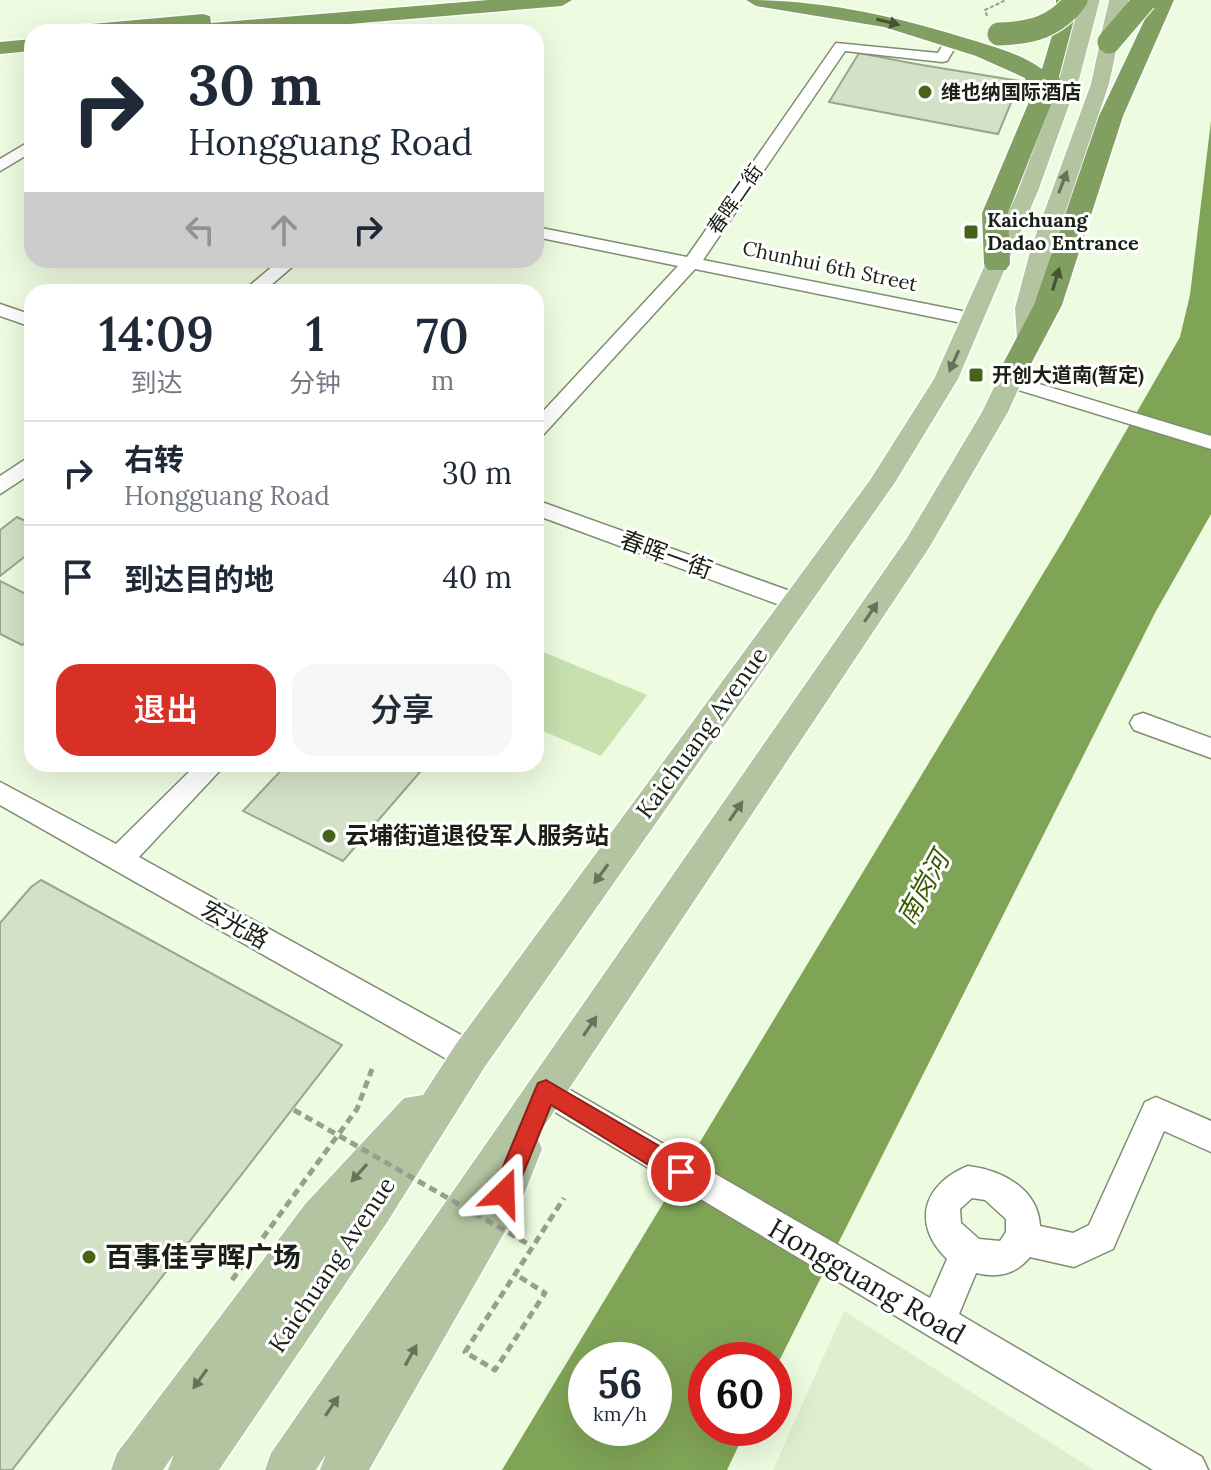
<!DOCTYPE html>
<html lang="zh">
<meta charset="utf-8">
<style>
:root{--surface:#fff;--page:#f6f6f7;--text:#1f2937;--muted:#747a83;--line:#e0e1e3;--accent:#d93025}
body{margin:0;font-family:Lora,"Noto Sans SC",serif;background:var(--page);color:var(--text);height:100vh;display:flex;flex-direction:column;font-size:30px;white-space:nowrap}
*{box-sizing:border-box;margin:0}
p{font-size:26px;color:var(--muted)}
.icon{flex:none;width:44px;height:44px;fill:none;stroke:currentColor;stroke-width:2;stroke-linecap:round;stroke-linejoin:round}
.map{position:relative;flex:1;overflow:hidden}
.sheet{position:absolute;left:24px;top:284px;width:520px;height:488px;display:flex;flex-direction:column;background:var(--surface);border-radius:24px;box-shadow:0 8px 32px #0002}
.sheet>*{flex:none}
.guide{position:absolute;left:24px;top:24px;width:520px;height:244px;border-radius:24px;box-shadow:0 8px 32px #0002;background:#fff;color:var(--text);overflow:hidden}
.speed{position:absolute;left:568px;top:1342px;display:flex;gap:16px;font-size:40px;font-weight:700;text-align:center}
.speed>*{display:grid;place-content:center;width:104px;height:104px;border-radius:50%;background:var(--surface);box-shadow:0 8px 32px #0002;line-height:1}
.speed small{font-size:20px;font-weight:400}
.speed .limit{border:12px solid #d22;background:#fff;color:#111}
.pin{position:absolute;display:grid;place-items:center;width:68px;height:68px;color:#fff;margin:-34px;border:4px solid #fff;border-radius:50%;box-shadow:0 2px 8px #0007}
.me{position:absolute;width:88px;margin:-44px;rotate:22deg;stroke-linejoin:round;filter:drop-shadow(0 0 6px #0008)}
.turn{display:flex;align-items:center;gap:28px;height:168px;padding:0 32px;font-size:36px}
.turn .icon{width:104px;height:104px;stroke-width:2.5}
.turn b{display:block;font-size:56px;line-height:68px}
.lanes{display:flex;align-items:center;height:76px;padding:0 32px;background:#0003;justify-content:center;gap:40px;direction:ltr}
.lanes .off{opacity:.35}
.eta{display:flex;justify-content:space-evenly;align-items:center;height:136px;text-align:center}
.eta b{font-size:48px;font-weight:600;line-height:56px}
.button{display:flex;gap:16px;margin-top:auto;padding:16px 32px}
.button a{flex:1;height:92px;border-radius:24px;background:var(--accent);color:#fff;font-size:32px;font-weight:600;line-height:92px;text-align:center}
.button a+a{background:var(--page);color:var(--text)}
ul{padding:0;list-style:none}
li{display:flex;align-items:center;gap:24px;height:104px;padding:0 32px;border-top:2px solid var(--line)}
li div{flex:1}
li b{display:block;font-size:30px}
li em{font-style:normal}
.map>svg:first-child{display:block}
</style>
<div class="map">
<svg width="1211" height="1470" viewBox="0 0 1211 1470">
<rect width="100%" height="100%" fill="#edfbe0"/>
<path fill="#deefcd" d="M844,1311L1094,1470H773Z"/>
<path fill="#c7e1ae" d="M536,649L647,695L601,756L536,728Z"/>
<path fill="#7fa456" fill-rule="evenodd" d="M1211,121V514L1155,613L774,1371V1360H706V1428H747L727,1470H502L1064,539L1180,337L1190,295ZM586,1360H654V1428H586Z"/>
<g fill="#d3e1c6" stroke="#99a68d" stroke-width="2">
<path d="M859,53L916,64L1020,81L998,134L829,102Z"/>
<path d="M17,517L32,524V551L0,576V530Z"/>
<path d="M0,581L32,597V637L22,645L0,634Z"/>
<path d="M287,764H427L343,861L243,811Z"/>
<path d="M41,880L342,1045L12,1470H0V923L31,887Z"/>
</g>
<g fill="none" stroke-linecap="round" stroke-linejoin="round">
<g stroke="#7f8c73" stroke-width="3">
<g id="minor">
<path d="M352,14L357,15L365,32H351L345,18Z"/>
<path d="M952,37L959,41L947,61L942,62L845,51L703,260L972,313L982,319L979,323L972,325L695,269L543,435L536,437V419L678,266L536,237V227L687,257L836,43L938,53L947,38Z"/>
<path d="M32,140V152L0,171V159Z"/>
<path d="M280,260H300L263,292H242Z"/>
<path d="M0,304L32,315V327L0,316Z"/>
<path d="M1009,375L1211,436V449L1002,385L999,381Z"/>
<path d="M32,455V473L0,494V476Z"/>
<path d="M536,500L804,596L808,602L796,610L788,608L536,515Z"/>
<path d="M1143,713L1211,738V758L1134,730L1130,723L1134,716Z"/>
<path d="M197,764H226L139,857L481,1046L486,1056L481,1066L470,1070L459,1066L0,805V782L116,844Z"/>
<path d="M546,1076L930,1298L947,1259C911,1224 923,1184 968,1166C1001,1170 1038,1188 1040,1226L1073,1233L1089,1225L1145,1102L1156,1097L1211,1121V1152L1164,1131L1113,1249L1074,1267L1030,1257C1015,1275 998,1278 976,1273L959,1314L1202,1457L1208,1470H1153L535,1100L530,1090L535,1080ZM972,1198L985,1200L1006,1219V1232L1000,1241L979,1239L961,1223L960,1209Z"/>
</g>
</g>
<g stroke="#fff" stroke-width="3">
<g id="major">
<path d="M1109,37L1118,42L1109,84L1053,248L1039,308L1041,339L1008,412L929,548L537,1137L542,1149L519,1207L369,1470H320L326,1454L316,1470H265L271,1453L907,538L982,412L1017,339L1015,308L1031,248L1091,84L1100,42Z"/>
<path d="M1069,74L1078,80L1038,191L958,379L894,484L484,1068L386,1224L219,1470H168L174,1454L163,1470H111L117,1453L306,1203L404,1098L423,1095L456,1044L870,480L934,379L1018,191L1060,80Z"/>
</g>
</g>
<g stroke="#fff" stroke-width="3">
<g id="highway">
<path d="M488,0H572L562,6L253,32H58L69,26L203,14L210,16L211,23Z"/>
<path d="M746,0C821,0 891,15 962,37C988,45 1020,53 1042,69L1056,22V0H1076V22L1060,82L1008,213L1010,264L1006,270H988L984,264L982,213L1031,97L1025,78L976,56L884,27L756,6Z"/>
<path d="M1154,0H1174L1123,116L1062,305L1022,381H1002L997,375L1034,305L1099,116Z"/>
<path d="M32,39V51L0,54V42Z"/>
</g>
</g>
<path stroke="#96a08c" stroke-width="2" stroke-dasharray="4 2" stroke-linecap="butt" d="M987,16L985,10L1006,0"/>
<g stroke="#96a08c" stroke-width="5" stroke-dasharray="8 5" stroke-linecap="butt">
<path d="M520,1277L545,1293L495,1370L465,1352L564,1198"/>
<path d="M232,1280L357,1109L372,1069"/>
</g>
<use href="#minor" fill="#fff" fill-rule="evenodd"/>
<use href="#major" fill="#b3c5a0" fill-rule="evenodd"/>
<use href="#highway" fill="#819f60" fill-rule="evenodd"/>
<g stroke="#fff" stroke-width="21" stroke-linecap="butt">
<g id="major-bridge">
<path d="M1109,42L1119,0"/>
<path d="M1069,80L1090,0"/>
</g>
</g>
<g stroke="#fff" stroke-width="25" stroke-linecap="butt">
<g id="highway-bridge">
<path d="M999,34C1031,33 1056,27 1076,0"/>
<path d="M1109,42L1145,0"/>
</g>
</g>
<path stroke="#96a08c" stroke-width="5" stroke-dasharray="8 5" stroke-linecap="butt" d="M294,1110L530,1245"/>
<use href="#major-bridge" stroke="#b3c5a0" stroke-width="19"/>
<use href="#highway-bridge" stroke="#819f60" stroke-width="23"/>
</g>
<defs><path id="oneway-solid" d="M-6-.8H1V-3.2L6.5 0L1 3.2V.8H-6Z" transform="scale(2)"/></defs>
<g fill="#445334">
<use href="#oneway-solid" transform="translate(888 22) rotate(14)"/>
<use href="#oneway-solid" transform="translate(1056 279) rotate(-73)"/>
</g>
<g fill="#67725b">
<use href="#oneway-solid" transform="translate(1063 182) rotate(-69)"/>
<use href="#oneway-solid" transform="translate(954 361) rotate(114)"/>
<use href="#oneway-solid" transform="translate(871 612) rotate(-56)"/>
<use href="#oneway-solid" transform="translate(736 811) rotate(-56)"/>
<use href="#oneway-solid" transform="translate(601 874) rotate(126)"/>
<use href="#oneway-solid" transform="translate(590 1026) rotate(-56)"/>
<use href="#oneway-solid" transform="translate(359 1173) rotate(132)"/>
<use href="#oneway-solid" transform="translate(411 1355) rotate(-61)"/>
<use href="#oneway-solid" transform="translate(200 1379) rotate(126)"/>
<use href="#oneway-solid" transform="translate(332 1406) rotate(-56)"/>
</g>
<path fill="#d93025" stroke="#8d1f18" stroke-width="2" d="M546,1080L690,1164L693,1172L690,1180L681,1183L673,1180L551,1105L512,1201L504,1204L496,1201L492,1193L535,1090L538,1083Z"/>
<g fill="#456419" stroke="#fff" stroke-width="3">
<circle cx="925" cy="92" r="8"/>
<rect x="963" y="224" width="16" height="16" rx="4"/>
<rect x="968" y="367" width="16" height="16" rx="4"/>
<circle cx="329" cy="836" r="8"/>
<circle cx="89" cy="1257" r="8"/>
</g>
<g text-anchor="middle" stroke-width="6" stroke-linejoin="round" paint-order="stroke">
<g font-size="20" font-weight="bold" fill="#1b2016" stroke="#fff" text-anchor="start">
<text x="941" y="99">维也纳国际酒店</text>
<text x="987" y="227">Kaichuang<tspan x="987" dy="23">Dadao Entrance</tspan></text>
<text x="992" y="382">开创大道南(暂定)</text>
</g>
<g font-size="20" fill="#1b2016" stroke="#fff">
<text transform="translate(735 199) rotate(-55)" y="7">春晖二街</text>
<text transform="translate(830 266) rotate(12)" y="7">Chunhui 6th Street</text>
</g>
<g font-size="24" fill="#1b2016" stroke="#fff">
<text transform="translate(666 555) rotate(20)" y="8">春晖一街</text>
<text transform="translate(702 733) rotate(-54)" y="8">Kaichuang Avenue</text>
<text transform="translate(235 925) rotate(29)" y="8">宏光路</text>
<text transform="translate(332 1265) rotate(-56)" y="8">Kaichuang Avenue</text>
</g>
<g font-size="24" font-weight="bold" fill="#1b2016" stroke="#fff" text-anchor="start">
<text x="345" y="844">云埔街道退役军人服务站</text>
</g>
<g font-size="26" font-style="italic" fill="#395900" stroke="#fff">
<text transform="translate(923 888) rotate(-61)" y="9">南岗河</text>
</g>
<g font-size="28" font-weight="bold" fill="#1b2016" stroke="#fff" text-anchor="start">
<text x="105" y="1267">百事佳亨晖广场</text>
</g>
<g font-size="28" fill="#1b2016" stroke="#fff">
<text transform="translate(867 1281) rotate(30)" y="10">Hongguang Road</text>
</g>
</g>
</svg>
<div class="speed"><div>56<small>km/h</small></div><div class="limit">60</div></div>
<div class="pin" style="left:681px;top:1172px;background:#d93025"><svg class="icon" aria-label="arrive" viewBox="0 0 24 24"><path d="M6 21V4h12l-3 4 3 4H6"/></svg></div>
<svg class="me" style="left:504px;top:1193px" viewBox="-20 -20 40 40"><path d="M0-17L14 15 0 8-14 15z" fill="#d93025" stroke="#fff" stroke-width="4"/></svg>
<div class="guide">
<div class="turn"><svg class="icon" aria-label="right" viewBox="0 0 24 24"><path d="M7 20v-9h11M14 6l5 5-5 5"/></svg><div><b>30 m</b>Hongguang Road</div></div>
<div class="lanes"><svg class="icon off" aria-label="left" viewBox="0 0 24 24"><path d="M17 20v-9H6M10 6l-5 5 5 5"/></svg><svg class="icon off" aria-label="ahead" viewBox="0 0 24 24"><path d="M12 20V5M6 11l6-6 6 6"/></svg><svg class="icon" aria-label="right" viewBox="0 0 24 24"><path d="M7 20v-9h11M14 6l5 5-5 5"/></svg></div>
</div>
<section class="sheet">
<div class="eta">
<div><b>14:09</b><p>到达</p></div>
<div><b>1</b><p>分钟</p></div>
<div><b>70</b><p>m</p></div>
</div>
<ul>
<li><svg class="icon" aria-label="right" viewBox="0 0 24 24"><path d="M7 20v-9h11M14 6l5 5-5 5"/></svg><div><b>右转</b><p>Hongguang Road</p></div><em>30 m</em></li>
<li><svg class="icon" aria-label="arrive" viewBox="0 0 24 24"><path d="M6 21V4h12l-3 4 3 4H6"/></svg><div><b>到达目的地</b></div><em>40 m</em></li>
</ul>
<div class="button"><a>退出</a><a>分享</a></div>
</section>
</div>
